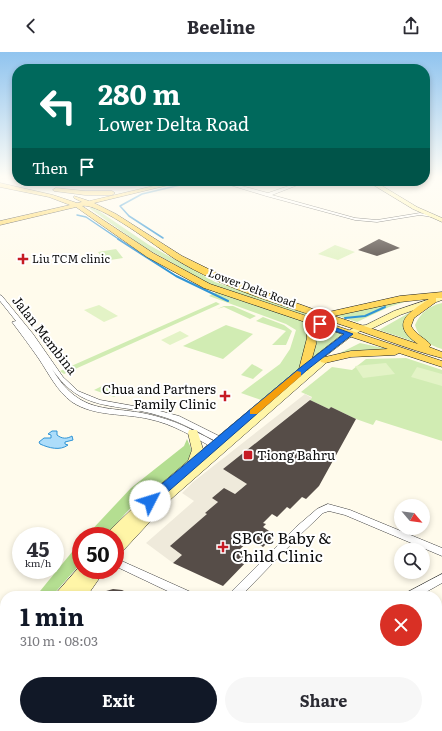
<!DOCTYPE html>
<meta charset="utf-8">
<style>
:root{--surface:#fff;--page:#f7f7f7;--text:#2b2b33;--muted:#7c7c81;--accent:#111827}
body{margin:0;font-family:Literata,serif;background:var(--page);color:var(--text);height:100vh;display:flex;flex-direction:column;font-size:15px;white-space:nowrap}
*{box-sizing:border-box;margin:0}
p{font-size:13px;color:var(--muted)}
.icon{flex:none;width:22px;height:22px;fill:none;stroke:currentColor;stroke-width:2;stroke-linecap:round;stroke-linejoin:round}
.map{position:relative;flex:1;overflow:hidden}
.sheet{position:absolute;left:0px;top:539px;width:442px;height:140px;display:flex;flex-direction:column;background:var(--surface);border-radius:16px 16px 0 0;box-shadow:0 2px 6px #0003}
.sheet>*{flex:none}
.top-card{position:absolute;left:12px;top:12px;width:418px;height:122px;border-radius:16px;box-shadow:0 2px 6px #0003;background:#00695c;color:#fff;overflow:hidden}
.needle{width:26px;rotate:119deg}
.tools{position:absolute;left:394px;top:447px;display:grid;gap:8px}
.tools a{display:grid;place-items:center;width:36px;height:36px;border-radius:50%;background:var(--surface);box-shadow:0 2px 6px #0003;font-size:20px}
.speed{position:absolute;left:12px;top:475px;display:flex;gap:8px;font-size:20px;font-weight:700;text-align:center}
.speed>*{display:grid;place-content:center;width:52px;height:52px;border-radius:50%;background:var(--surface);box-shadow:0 2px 6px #0003;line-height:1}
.speed small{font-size:10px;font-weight:400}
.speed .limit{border:6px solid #d22;background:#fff;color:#111}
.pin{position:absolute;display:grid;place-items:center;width:34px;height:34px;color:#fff;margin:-17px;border:2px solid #fff;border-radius:50%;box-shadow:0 1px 4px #0007}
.me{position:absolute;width:44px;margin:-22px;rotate:50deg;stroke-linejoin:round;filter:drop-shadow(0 0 3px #0008)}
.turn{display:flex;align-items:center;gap:14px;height:84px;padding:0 20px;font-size:18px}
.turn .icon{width:52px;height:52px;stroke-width:2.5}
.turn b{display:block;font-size:28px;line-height:34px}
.then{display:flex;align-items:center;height:38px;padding:0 20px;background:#0003;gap:8px;font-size:15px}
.round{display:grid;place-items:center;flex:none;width:42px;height:42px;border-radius:21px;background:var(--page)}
.overview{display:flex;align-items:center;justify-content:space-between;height:68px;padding:0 20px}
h1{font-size:24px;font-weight:700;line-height:30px;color:var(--accent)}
.primary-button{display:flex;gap:8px;margin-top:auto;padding:8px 20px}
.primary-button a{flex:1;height:46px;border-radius:24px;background:var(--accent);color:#fff;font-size:16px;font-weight:700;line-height:46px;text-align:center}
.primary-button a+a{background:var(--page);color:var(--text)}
header{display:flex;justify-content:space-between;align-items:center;height:52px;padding:0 20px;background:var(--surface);font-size:18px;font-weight:700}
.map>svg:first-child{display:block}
</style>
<header><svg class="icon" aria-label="back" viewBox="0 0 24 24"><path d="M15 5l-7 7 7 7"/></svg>Beeline<svg class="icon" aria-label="share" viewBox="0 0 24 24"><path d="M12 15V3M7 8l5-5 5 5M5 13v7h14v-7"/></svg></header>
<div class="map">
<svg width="442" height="679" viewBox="0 0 442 679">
<rect width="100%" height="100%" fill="#fffbec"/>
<path fill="#ebe0ec" d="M0,124H17V129H143L135,136L119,139H78L0,126Z"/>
<g fill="#d1ecb3">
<path d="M93,155L149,193L215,230L327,267L325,270L210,232L144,195L89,156Z"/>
<path d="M116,197L123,206L104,209L98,200Z"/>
<path d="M218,239L343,281L264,349L241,341L280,312L290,297L296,278L286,272L209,244Z"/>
<path d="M414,247L389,255L357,270L335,263Z"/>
<path d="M216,250L220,252L64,322L60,319Z"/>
<path d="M442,251V297C429,293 419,287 415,273C420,261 429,254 442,251Z"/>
<path d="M224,254H233L256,264L250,267L224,255L217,257Z"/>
<path d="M421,254L406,273L418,291L379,278Z"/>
<path d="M263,265L284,273L292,279L286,293H272L286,279L256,269Z"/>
<path d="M226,273L253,282L223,307L183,294Z"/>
<path d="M360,291L392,298L350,299L336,303Z"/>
<path d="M406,306L442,318V389L376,368L373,373L356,367L331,355L329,357L310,348L312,345L301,340L332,315L352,318L366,307Z"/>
<path d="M252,312L263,318L253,327L241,323Z"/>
<path d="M108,331L120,341L114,345L94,338Z"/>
</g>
<g fill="#b4de91">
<path d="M187,387C189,392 192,396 191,402C188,417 153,436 141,446C128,457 117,472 105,484H86L131,436L184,394Z"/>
<path d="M81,489V511L52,544H36Z"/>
</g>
<g fill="#e3f3c6">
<path d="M335,193L355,200L338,208L318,202Z"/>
<path d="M99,253L118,264L104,270L84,258Z"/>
<path d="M180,279L189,284L170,293L161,288Z"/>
<path d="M386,311L395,322L363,326L355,314Z"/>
<path d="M417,315L442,322V334L411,325Z"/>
</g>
<path fill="#efeadb" d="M305,342L312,346L223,417L247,432L235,442L224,436L213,446L218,450L206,461L210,465L182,503L173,511L146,491L194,449L182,441L193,430Z"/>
<path fill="#adddfa" stroke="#2f94d6" d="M52,379H57V383C62,387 67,387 72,384L73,388L65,390V392L68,393C60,399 49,396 40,392L39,390L44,386H51V383L48,382Z"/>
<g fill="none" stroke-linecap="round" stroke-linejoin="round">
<g stroke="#2f94d6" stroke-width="1.5">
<path d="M77,163L86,165L120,188"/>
<path d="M163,186L129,164L120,154L142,142L197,129"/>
</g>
<g stroke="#2f94d6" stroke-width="2">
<path d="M118,187L176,224L228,249"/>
<path d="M345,266L365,264L385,255"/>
</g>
</g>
<g fill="#564d48">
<path d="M379,187L400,196L377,204L358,198Z"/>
<path d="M310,348L329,357L331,355L356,367L319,434L306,447L302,445L290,457L287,455L277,465L272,462L263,471L266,472L263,475L275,483L263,495L251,487L239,498L250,506L223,534L173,511L182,503L170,494L207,462L205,461L218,450L212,446L224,436L235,442L247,432L223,417Z"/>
<path d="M113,537L122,538L134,544H96V542Z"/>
</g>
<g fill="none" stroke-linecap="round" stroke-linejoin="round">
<g stroke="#404040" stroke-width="1">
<g id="street">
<path d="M217,129H223L268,141L303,129H308L272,143L355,166L377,168L420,161L434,164L432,165L420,163L377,170L355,168L266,144Z"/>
<path d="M0,243L2,244L33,282L63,325L78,339L100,348L156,358L179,364L227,388L228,390L227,392H221C200,381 180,369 157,363C113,350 82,361 52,317C83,368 112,351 159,365C181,371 201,382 221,393L222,395L221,397H215C194,385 173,372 149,367C124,361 95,365 72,350C57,339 49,322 39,307C30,294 21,282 12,270L16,269L0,249Z"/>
<path d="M328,452L350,458L442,496V504L345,463L329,459L323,461L302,481L241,544H229L230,541L296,475L317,457Z"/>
<path d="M115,506L193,541L194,544H178L115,514Z"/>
<path d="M442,522V531L419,544H405L406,541Z"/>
<path d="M311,674H323L321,679H309Z"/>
</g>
</g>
<g stroke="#2f2f2f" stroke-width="1">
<g id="secondary">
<path d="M367,129H374L417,155L442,166V170L413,157Z"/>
<path d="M442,243V248L400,263L371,277L362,278L349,286L323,306L328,309L326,311L171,447L120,502L115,504V484H106L108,480L133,456L188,409L192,398L188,381L189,378H197L203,397L301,315L343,282L357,274L366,273L394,259Z"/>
<path d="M81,513V518H105L87,544H56L58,539Z"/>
<path d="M5,607V627L0,629V609Z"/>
<path d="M5,630V650L0,653V632Z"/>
</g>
</g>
<g stroke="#1e1e1e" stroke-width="1">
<g id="primary">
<path d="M175,129H185L94,151L116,162L182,204L229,227L324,261L400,244L442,240V246H436V250L414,266L411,274C416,283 425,286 431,293L429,295L442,300V306C406,297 371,282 336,271C282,253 224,237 175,207C158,196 99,150 82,154L153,201L210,232L442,309V315L399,301L395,303L351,305L325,311L321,310L320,308L321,306L351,299L388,297L315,273L316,292L309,317L308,319H300L299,317L307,286L305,270L204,236L147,205L76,155L0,173V169L70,153L49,145L0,135V131L53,143L77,151L82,150L74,146V144L89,149ZM429,247C408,261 389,272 418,292L334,264L400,250Z"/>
<path d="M56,136L85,139H112L115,141L112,143H85L54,139L53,138Z"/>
</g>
</g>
<use href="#street" fill="#fff" fill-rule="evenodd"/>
<use href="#secondary" fill="#fff5a7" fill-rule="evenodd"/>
<use href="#primary" fill="#ffd75c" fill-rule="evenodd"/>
</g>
<linearGradient id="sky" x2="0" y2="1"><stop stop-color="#90c4ef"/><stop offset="0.57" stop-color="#fffdf6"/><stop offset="1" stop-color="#fffdf6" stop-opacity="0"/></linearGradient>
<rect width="442" height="219" fill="url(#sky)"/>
<path fill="#1a73e8" stroke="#114b97" d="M318,271H323L353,282L307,318L154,452H145L144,449L145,446L301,315L344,282L318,274Z"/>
<path fill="#f59e0b" d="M297,319L301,320V324L257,362H250V358Z"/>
<g fill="#c61b24" stroke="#fff" stroke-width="1.5">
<path d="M21 201h4v4h4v4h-4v4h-4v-4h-4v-4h4z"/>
<path d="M223 338h4v4h4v4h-4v4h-4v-4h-4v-4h4z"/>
<rect x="243" y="398" width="10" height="10" rx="2"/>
<path d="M221 489h4v4h4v4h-4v4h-4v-4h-4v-4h4z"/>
</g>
<g text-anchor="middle" stroke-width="4" stroke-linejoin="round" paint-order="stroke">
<g font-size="11" fill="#0d0d0d" stroke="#fff" text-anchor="start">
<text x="32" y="211">Liu TCM clinic</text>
</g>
<g font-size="11" fill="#0d0d0d" stroke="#fff">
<text transform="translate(252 236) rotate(20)" y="4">Lower Delta Road</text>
</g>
<g font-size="13" fill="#0d0d0d" stroke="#fff">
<text transform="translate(45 283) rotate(52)" y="5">Jalan Membina</text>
</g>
<g font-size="13" fill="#0d0d0d" stroke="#fff" text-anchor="end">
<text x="216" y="342">Chua and Partners<tspan x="216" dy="15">Family Clinic</tspan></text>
<text x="257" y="408" text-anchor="start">Tiong Bahru</text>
</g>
<g font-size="16" fill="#0d0d0d" stroke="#fff" text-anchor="start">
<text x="232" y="492">SBCC Baby &amp;<tspan x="232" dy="18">Child Clinic</tspan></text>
</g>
</g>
</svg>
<div class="tools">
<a><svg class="needle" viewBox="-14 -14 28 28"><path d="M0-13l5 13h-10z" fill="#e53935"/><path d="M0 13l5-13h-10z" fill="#7c7c81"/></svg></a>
<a><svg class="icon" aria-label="search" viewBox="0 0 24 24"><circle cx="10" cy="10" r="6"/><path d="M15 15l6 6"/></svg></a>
</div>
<div class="speed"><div>45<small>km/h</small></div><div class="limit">50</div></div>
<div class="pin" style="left:320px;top:272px;background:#d93025"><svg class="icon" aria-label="arrive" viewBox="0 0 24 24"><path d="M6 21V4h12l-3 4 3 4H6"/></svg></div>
<svg class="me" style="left:150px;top:449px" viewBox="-20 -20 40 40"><circle r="19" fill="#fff"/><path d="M0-13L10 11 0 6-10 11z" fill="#1a73e8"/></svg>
<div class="top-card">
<div class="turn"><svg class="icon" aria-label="left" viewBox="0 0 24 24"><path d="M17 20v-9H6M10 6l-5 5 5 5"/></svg><div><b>280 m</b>Lower Delta Road</div></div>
<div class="then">Then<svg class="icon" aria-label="arrive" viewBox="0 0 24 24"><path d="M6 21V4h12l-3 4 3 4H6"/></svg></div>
</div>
<section class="sheet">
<div class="overview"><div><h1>1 min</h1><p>310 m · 08:03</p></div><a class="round" style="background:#d93025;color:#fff"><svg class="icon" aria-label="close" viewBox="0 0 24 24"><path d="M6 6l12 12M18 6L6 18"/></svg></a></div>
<div class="primary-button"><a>Exit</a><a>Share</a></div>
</section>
</div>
